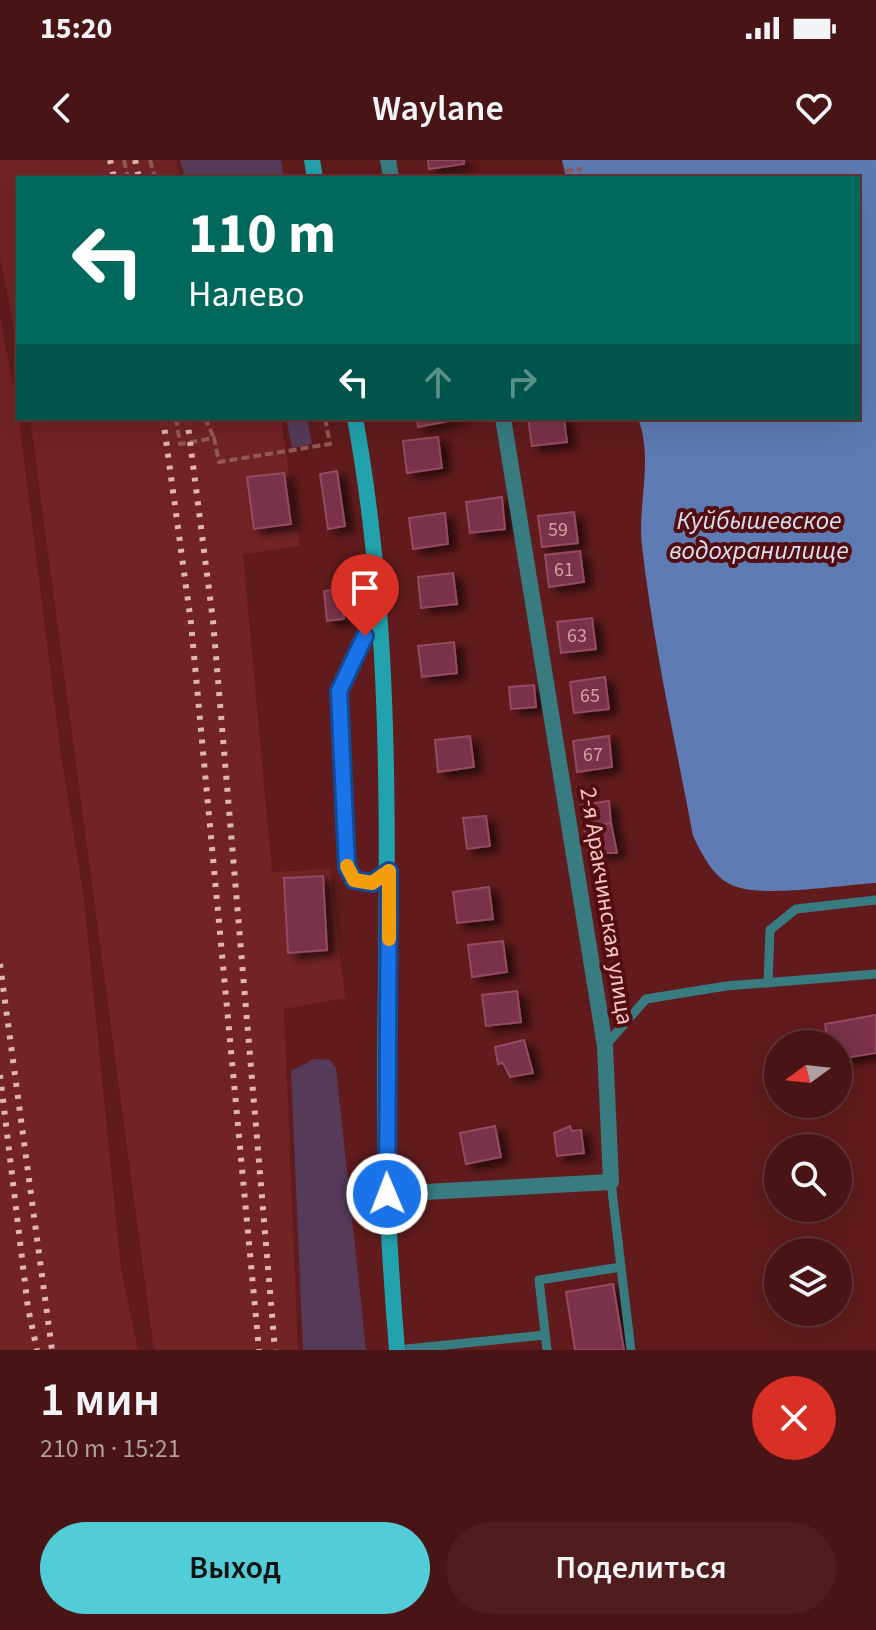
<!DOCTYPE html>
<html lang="ru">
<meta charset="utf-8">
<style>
:root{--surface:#491415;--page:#501d1e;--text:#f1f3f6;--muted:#b19ea0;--line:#613334;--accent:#52ccd6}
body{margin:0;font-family:"Source Sans 3",sans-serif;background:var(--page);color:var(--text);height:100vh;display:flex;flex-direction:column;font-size:30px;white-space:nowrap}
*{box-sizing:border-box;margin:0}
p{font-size:26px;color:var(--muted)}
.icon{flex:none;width:44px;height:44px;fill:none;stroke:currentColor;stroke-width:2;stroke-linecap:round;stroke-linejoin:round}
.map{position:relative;height:1190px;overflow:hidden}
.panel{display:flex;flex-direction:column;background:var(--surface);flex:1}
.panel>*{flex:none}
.hud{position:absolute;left:16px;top:16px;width:844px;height:244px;border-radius:0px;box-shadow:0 8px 32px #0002,0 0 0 2px var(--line);background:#00695c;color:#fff;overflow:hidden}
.needle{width:52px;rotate:255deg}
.tools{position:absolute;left:764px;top:870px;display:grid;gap:16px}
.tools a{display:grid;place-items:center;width:88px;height:88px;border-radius:50%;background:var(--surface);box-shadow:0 8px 32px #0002,0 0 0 2px var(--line);font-size:40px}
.pin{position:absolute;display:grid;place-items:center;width:68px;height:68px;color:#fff;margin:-82px -34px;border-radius:50% 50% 50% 0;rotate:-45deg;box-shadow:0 0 8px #0007}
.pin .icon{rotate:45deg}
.me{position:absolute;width:88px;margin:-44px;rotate:359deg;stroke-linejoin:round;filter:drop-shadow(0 0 6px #0008)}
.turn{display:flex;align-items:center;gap:28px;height:168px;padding:0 40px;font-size:36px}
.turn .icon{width:104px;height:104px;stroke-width:2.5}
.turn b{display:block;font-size:56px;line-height:68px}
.lanes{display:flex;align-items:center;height:76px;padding:0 40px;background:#0003;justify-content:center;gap:40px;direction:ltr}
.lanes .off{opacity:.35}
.round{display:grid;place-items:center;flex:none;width:84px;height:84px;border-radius:42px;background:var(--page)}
.head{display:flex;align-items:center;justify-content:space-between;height:136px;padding:0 40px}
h1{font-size:48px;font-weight:600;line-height:60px}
.button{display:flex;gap:16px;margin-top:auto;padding:16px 40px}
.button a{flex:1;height:92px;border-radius:48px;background:var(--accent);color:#111;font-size:32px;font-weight:600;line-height:92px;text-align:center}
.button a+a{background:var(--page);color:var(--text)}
.status{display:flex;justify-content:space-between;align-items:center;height:56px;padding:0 40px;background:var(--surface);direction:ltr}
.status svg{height:22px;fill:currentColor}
header{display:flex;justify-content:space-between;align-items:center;height:104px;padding:0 40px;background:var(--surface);font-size:36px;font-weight:600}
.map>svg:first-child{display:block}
</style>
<div class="status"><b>15:20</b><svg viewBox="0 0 49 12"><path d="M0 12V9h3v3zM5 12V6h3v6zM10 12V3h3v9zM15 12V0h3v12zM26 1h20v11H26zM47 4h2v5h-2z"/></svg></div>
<header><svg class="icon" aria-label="back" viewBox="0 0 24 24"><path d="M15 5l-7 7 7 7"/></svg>Waylane<svg class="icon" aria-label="heart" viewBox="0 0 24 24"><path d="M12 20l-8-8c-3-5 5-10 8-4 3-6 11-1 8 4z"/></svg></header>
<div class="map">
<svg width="876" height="1190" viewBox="0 0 876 1190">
<defs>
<filter id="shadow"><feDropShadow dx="8" dy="5" stdDeviation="4" flood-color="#0009"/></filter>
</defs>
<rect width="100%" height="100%" fill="#611b1c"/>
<g fill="#712325">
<path d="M0,0H176L181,18H18V190L0,97Z"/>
<path d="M0,158L17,244L61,595L84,739L121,1109L138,1190H0Z"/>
<path d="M30,258H281L300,386L243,394L272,712L330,709L345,838L284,849L298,1190H154Z"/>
</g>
<g fill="#563b59">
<path d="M180,0H281L284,18H185Z"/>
<path d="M286,258H307L312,284L292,288Z"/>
<path d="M314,899L330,900L336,908L366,1190H303L291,911Z"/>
</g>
<path fill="#5e7bb3" d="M562,0H876V723C842,725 766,737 737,727C714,720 703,696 693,676C675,580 653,483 642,386C637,343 654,302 638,258H858V18H566Z"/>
<g fill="#793248" stroke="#944b60" stroke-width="2" filter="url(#shadow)">
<path d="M428,0H464V4L429,9Z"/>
<path d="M417,258H464L418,267Z"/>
<path d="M528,258H564L567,282L532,286Z"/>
<path d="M438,277L442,308L407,313L403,281Z"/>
<path d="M337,311L345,366L328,369L320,314Z"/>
<path d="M284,313L291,364L254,369L247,317Z"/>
<path d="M502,337L505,369L470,373L466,342Z"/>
<path d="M574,352L578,383L542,387L538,356Z"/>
<path d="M445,353L448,384L413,389L409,358Z"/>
<path d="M580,391L584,422L549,427L545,395Z"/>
<path d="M453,413L457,444L421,448L418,417Z"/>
<path d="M340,429L344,459L327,461L324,431Z"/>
<path d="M592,458L596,489L561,493L557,462Z"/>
<path d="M454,482L457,513L422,517L418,486Z"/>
<path d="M605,517L609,549L574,553L570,522Z"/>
<path d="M534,525L536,547L511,549L509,527Z"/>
<path d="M470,576L474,607L438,612L435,580Z"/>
<path d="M609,576L612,607L577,612L573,581Z"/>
<path d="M609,641L611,663L584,667L581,645Z"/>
<path d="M486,656L490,686L467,689L463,658Z"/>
<path d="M611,663L617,693H588L584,667Z"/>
<path d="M323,716L327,790L288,793L284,718Z"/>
<path d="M489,727L493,759L457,763L453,732Z"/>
<path d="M503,781L507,812L472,817L468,785Z"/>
<path d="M517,831L521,862L486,866L482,835Z"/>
<path d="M876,855V893L838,899V884H828L825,864Z"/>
<path d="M524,880L533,913L510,917L503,903L498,904L495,887Z"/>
<path d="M495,966L501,997L466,1004L460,973Z"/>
<path d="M570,966L572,971L581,970L584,993L557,996L554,973Z"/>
<path d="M613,1124L624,1190H575L566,1132Z"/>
</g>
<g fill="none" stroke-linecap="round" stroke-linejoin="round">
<g stroke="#955858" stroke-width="4" stroke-dasharray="8 4" stroke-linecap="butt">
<path d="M124,0L128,18"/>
<path d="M150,0L155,18"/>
<path d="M565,11L582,9"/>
<path d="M176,258L180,284L214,278L219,302L330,284L325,258"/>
<path d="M205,258L214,278"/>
</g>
<g stroke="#387c82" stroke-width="9">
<path d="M376,451L339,531L347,707L354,720L372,723L389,711"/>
<path d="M768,823L770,770L796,749L876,740"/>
<path d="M605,886L646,839L726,826L876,814"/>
<path d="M611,1022L621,1107"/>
<path d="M397,1190L545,1175"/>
<path d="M547,1190L539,1120L621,1107L631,1190"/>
</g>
<g stroke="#387c82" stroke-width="16">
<path d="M388,0L391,18"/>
<path d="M387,1034L611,1022L605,886L503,258"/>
</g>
<g stroke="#22a2ac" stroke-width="16">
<path d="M312,0L315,18"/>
<path d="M355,258C396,481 386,711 385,936C385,1021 390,1105 397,1190"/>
</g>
<g stroke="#e2b4b1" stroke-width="6" stroke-dasharray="4 8" stroke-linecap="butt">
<path d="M110,0L114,18"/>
<path d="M135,0L139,18"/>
<path d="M163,258L191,463L259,1190"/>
<path d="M187,258L213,461L275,1190"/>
<path d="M0,804L52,1190"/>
<path d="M0,915L28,1148L37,1190"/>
</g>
</g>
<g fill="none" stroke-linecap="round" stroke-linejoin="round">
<g stroke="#114b97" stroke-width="20">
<path id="route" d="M365,476L339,531L347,707L354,720L372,723L389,711L387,1034"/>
</g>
<use href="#route" stroke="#1a73e8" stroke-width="14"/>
<path stroke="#f59e0b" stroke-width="14" d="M347,706L354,720L372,723L389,711V779"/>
</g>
<g text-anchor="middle" stroke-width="8" stroke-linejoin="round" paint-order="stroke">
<g font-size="20" fill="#d4a1a4">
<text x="558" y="376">59</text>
<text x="564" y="416">61</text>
<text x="577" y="482">63</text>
<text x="590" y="542">65</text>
<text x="593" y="601">67</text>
</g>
<g font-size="24" fill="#f2c6c3" stroke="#540e12">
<text transform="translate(607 746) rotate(81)" y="8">2-я Аракчинская улица</text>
</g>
<g font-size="26" font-style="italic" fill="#d7e0f0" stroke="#540e12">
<text x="759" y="369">Куйбышевское<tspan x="759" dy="30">водохранилище</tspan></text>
</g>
</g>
</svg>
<div class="tools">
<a><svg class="needle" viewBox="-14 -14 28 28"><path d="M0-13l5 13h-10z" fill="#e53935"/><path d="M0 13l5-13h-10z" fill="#b19ea0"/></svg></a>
<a><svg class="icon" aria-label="search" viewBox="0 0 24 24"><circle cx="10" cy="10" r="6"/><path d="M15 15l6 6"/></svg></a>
<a><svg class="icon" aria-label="layers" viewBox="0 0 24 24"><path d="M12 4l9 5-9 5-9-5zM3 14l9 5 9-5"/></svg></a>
</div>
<div class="pin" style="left:365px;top:476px;background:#d93025"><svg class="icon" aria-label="arrive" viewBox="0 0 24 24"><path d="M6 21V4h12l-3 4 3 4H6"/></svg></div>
<svg class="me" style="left:387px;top:1034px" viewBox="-20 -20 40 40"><circle r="17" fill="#1a73e8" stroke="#fff" stroke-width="3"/><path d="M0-11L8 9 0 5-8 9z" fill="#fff"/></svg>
<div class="hud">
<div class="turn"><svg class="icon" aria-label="left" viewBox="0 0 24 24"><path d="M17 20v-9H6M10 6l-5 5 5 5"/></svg><div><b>110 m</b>Налево</div></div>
<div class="lanes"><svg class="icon" aria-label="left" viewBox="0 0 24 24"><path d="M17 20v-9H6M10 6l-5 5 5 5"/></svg><svg class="icon off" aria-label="ahead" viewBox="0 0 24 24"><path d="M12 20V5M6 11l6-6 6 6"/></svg><svg class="icon off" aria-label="right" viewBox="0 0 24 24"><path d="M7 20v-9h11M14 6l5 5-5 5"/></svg></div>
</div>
</div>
<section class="panel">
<div class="head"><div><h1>1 мин</h1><p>210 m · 15:21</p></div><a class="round" style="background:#d93025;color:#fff"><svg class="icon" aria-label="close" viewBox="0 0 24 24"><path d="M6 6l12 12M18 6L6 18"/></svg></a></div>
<div class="button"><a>Выход</a><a>Поделиться</a></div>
</section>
